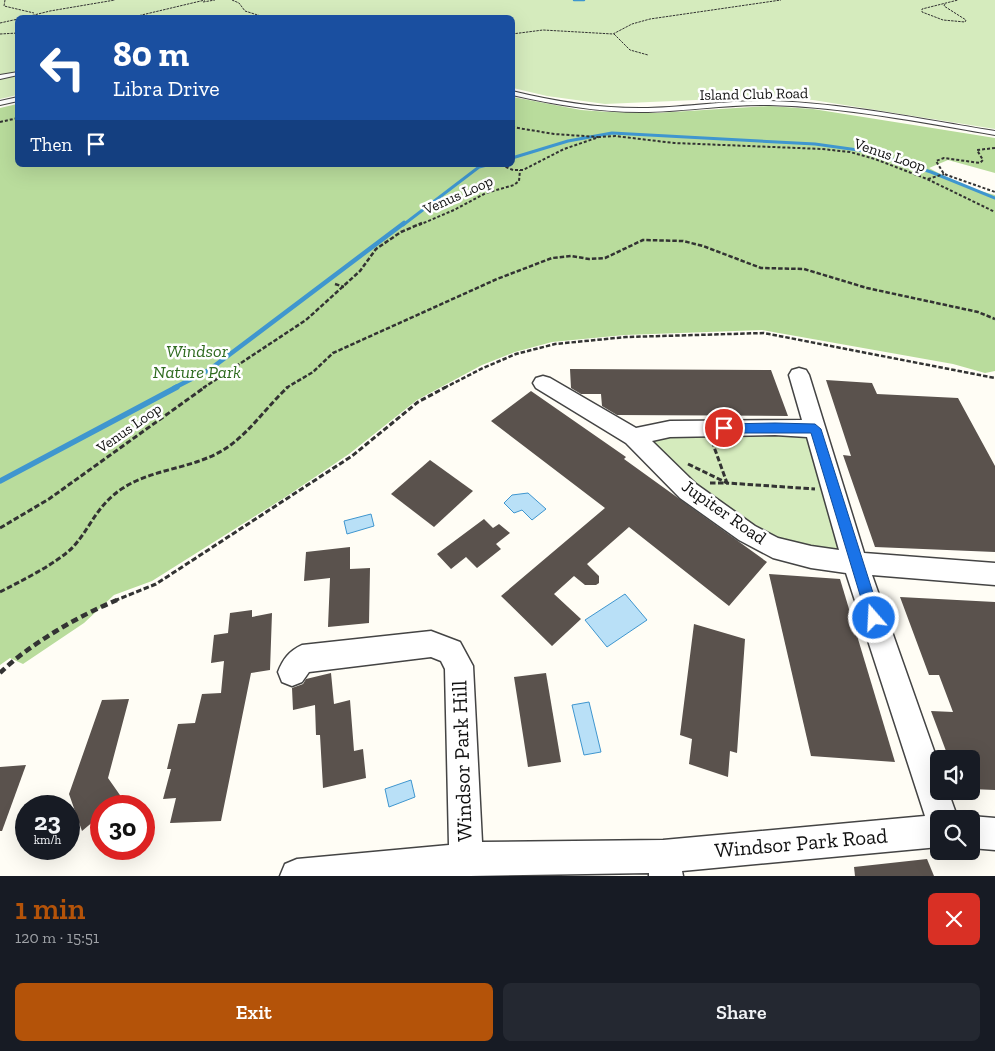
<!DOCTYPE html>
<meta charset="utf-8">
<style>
:root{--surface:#171b24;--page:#242831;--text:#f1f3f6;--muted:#9ea1a6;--accent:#b45309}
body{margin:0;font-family:"Zilla Slab",serif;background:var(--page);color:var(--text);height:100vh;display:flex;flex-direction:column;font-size:19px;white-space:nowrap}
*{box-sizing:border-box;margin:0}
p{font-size:16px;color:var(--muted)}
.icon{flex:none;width:28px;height:28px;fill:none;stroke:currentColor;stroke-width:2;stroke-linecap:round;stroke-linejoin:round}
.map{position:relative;height:876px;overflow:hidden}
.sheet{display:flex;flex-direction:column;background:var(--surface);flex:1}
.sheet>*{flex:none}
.banner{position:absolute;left:15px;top:15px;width:500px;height:152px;border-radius:8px;box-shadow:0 5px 20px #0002;background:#1a4fa0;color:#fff;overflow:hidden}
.buttons{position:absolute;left:930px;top:750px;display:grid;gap:10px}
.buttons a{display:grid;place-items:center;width:50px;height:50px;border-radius:8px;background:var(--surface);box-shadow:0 5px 20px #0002;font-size:25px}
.speed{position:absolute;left:15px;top:795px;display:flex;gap:10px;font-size:25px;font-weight:700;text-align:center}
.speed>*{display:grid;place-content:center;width:65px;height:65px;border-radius:50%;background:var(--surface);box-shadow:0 5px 20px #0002;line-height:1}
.speed small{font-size:12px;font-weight:400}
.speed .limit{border:8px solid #d22;background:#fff;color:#111}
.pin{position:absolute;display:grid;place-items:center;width:42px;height:42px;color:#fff;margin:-21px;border:2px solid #fff;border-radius:50%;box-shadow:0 1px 5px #0007}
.me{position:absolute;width:55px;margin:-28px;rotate:341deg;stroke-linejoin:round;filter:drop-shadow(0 0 4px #0008)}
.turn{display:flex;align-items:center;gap:18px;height:105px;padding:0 15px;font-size:22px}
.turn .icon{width:65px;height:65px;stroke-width:2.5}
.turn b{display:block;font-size:35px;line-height:42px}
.then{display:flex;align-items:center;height:48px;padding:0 15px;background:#0003;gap:10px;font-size:19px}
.round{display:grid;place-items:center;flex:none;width:52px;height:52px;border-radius:8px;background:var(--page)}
.overview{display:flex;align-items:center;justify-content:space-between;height:85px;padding:0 15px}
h1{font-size:30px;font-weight:600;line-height:38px;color:var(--accent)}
.button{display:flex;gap:10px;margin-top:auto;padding:10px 15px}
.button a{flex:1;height:58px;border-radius:8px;background:var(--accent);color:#fff;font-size:20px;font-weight:600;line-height:58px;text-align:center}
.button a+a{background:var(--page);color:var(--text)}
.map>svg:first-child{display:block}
</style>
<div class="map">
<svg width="995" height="876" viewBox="0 0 995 876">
<rect width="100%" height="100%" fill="#fffdf5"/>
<g fill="#d5ebbd">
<path d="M0,0H995V129L813,100L765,97L605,104L547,96L513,88L512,18H18L17,95L0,99Z"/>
<path d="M815,429L855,563L773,547L634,437Z"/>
</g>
<path fill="#b9dc9c" d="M513,97L581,110L609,112L656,113L769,106L813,109L995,138V173L948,160L929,168L965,187L995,195V371L985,373L953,364L762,330L625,335L552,342L515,352L482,365L417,400L349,454L284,498L152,581L114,595L84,623L23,664L10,658L0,665V108L17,104L18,165H512Z"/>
<g fill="#b9e0f7" stroke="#3f96cf">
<path d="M528,493L546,509L532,520L522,510L514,513L504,503L512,495Z"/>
<path d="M371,514L374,526L347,534L344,521Z"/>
<path d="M625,594L647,620L607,647L585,620Z"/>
<path d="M589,702L601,752L584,755L572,705Z"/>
<path d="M411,780L415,797L389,807L385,789Z"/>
</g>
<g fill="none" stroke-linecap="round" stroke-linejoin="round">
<path stroke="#3f96cf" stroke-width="2.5" d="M574,0H584"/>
<g stroke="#3f96cf" stroke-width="3">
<path d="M512,158L568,141L612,133L815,144L865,151L931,172L995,198"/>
<path d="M403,225L479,167L487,165"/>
</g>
<path stroke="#3f96cf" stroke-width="4.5" d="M174,388L209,370L404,223"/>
<path stroke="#3f96cf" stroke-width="5.5" d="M0,481L177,387"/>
</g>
<g fill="#5a524d">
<path d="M570,369L771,370L788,416L617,415L602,406L601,394H581L571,388Z"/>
<path d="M826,380L872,383L877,394L958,398L995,466V552L875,547L843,455L851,456Z"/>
<path d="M531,391L626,457L624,459L767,562L729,606L629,527L587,564L599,576V583L596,585H585L574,576L554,594L581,619L552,646L501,596L605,508L491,421Z"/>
<path d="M430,460L473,491L434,527L391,494Z"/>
<path d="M484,519L493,528L499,524L510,533L496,544L501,549L477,568L466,557L451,569L437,554Z"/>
<path d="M350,547V569L370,568L369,623L328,627L330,578L304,581L306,552Z"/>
<path d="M769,574L840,579L895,762L811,756Z"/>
<path d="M900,597L995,602V790L971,789V759H949L931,711L953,712L939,675H929Z"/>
<path d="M252,610V617L272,613L270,670L251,673L221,821L170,823L176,798L163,799L171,769H167L178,724L195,723L202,694L221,693L224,661L211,663L214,635L228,633L230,613Z"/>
<path d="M694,624L745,639L737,753L730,751L728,777L689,764L692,739L680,735Z"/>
<path d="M331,673L334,704L350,700L354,751L363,749L366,778L323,788L320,735H316L315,705L293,710L292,688L303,684L306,679Z"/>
<path d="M546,673L561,762L528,767L514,677Z"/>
<path d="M129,699L108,778L122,798L111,806H101V815L82,831L69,794L102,700Z"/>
<path d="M26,765L2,831H0V767Z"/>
<path d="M927,859L934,876H855L854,867Z"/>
</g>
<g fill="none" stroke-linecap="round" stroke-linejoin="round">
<g stroke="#444" stroke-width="2">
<g id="lane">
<path d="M18,72V75L0,79V75Z"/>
<path d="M512,91C557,102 602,109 648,108C688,107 729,100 769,101C845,103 920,119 995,131V135C920,122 845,107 769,105C729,104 688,111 648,112C602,113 557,105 512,95Z"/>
<path d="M18,97V101L0,105V101Z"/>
</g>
</g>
<g stroke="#444" stroke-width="3">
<g id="street">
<path d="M799,368L806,370L809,375L864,553L995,563V585L872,575L939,765V791H948L958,819H939V847L682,871L683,876H649V873L470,876H280L285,864L297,859L449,845L445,669L441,661L431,657L309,672L302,682L292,686L282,682L278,672C283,659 289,651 302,645L431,631L460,642L473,666L482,842L663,840L925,816L846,573L811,568L773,558L739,540L680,498L626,443L536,388L533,383L536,378L543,376L550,378L636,428L670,421L802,420L789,375L792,370ZM775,435L807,437L839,550L811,546L778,538L755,526L696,484L652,441L670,437Z"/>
<path d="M971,816L995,818V850L971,848V819H964Z"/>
</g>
</g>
<g stroke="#333" stroke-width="1" stroke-dasharray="2.5 1" stroke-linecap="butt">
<path d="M5,0L4,6L34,13"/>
<path d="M232,0L239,3L245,11L267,18"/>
<path d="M203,2L215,0"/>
<path d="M945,4L944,6L966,20L965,22L943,20L922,12V9L958,0"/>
<path d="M22,18L50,11L115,0"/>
<path d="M129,18L205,0"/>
<path d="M0,23L18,19"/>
<path d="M0,34L18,33"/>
<path d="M512,34L543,30L613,34L632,24L650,19L781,0"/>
<path d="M614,34L630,50L648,55"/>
</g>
<g stroke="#333" stroke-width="2" stroke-dasharray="3 2" stroke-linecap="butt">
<path d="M0,122L18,118"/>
<path d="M512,127L554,134L598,137"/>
<path d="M995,148L977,150L983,160L980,163L944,158L936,161L944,174L995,192"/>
<path d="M501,165L513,170H523L564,149L599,137L615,136L674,143L822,149L850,152L875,159L927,179L995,212"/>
<path d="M928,179L944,174"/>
<path d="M419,225L454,210L486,193L514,185L519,181L520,170"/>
</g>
<g stroke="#333" stroke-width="2.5" stroke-dasharray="4.5 2" stroke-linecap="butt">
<path d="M335,284L344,287"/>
<path d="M203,388L306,320L360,271L376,249L401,232L422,223"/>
<path d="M286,388L313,372L333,353L497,279L552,258L571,256L589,259L605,258L643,240L683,241L703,246L761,268L804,269L867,288L978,312L995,319"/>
<path d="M444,388L483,368L516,354L555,344L626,337L764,333L995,378"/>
</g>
<g stroke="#333" stroke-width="3" stroke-dasharray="5.5 2.5" stroke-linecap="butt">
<path d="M688,464L727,483L815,489"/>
<path d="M710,483H727L713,444"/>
<path d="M0,528L49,499L205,387"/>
<path d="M0,592C21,581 58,563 74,546C92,525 97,505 123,488C151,470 186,469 216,454C245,440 264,409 288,387"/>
<path d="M114,601L156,584L352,456L418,402L446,387"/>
</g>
<g stroke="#333" stroke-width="4.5" stroke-dasharray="7 4" stroke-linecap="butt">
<path d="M0,673C28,645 80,615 117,600"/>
<path d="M954,851L956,856L971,857"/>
</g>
<use href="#lane" fill="#fff" fill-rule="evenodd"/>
<use href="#street" fill="#fff" fill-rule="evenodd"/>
</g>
<path fill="#1a73e8" stroke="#114b97" d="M775,423L815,424L821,429L881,618L879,622L874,624L869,622L867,618L811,433H724L719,428L724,424Z"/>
<g text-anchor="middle" stroke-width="5" stroke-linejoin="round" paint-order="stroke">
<g font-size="15" fill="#111" stroke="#fff">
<text transform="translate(754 94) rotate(-1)" y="5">Island Club Road</text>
<text transform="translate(890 155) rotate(19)" y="5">Venus Loop</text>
<text transform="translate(458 195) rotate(-24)" y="5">Venus Loop</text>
<text transform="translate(129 428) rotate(-35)" y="5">Venus Loop</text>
</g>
<g font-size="18" font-style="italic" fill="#2f6b1f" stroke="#fff">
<text x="197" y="357">Windsor<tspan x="197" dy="21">Nature Park</tspan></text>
</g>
<g font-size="18" fill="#111" stroke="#fff">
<text transform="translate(724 512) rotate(35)" y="6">Jupiter Road</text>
</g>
<g font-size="21" fill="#111" stroke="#fff">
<text transform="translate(462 761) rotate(-92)" y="7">Windsor Park Hill</text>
<text transform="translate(801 843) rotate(-5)" y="7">Windsor Park Road</text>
</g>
</g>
</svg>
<div class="buttons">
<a><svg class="icon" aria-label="sound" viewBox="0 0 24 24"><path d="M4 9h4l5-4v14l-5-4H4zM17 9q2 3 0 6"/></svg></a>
<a><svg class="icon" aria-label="search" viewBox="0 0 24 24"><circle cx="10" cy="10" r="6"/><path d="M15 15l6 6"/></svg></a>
</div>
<div class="speed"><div>23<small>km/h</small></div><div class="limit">30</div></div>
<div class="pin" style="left:724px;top:428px;background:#d93025"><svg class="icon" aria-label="arrive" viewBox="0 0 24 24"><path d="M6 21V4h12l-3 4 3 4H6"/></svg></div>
<svg class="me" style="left:874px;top:618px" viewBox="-20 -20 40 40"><circle r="17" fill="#1a73e8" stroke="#fff" stroke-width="3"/><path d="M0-11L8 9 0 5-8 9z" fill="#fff"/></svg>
<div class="banner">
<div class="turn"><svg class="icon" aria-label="left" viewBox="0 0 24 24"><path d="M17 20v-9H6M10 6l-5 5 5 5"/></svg><div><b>80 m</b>Libra Drive</div></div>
<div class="then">Then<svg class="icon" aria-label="arrive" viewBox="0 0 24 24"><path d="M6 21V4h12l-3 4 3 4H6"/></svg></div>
</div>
</div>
<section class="sheet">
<div class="overview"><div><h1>1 min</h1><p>120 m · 15:51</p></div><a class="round" style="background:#d93025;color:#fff"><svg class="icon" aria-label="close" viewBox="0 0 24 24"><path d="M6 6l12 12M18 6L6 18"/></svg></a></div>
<div class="button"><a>Exit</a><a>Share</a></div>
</section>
